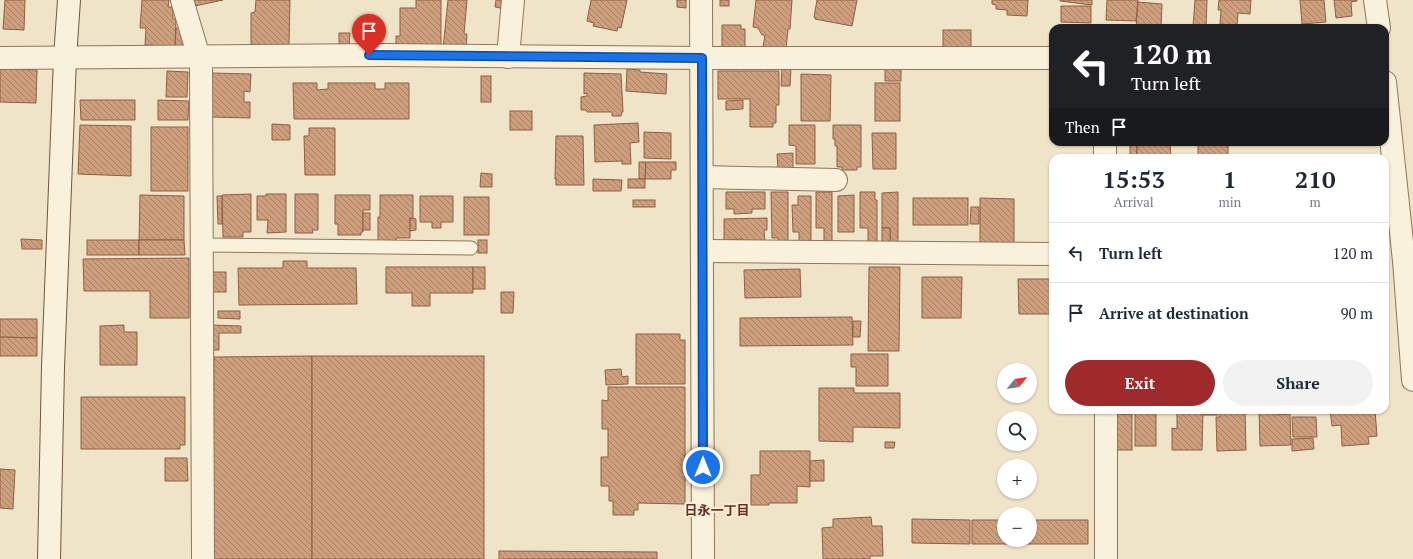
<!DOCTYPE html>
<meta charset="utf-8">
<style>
:root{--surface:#fff;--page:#f2f2f3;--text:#1f2937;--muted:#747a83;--line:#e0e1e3;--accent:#9e2a2b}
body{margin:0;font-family:"PT Serif","Noto Sans JP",serif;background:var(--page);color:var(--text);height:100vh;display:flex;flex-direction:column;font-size:15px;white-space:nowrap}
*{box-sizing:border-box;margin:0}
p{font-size:13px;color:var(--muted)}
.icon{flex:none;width:22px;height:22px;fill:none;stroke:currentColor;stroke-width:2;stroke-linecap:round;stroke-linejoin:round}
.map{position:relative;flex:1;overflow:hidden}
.details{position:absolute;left:1049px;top:154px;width:340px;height:260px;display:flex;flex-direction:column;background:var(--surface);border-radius:12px;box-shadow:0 1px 3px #0004}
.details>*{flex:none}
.hud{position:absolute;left:1049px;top:24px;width:340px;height:122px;border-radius:12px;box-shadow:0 1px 3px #0004;background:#202124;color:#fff;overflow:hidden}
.needle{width:26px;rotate:60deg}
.fabs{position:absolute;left:997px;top:363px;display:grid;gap:8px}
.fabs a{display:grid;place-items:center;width:40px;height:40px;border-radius:50%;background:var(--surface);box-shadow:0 1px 3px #0004;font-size:20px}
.pin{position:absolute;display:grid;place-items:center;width:34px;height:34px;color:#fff;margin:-41px -17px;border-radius:50% 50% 50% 0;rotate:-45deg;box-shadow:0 0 4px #0007}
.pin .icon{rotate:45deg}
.me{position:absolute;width:44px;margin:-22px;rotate:0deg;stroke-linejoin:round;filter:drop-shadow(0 0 3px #0008)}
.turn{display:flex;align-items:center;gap:14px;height:84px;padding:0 16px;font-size:18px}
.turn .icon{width:52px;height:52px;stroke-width:2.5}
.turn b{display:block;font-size:28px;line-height:34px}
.then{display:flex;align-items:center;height:38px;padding:0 16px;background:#0003;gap:8px;font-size:15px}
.eta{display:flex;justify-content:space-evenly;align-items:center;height:68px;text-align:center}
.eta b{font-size:24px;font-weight:800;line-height:28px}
.button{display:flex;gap:8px;margin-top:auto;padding:8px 16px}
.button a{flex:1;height:46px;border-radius:24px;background:var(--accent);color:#fff;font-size:16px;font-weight:800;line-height:46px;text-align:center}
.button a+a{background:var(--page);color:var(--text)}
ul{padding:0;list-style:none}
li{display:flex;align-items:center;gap:12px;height:60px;padding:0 16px;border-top:1px solid var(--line)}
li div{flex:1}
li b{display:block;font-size:15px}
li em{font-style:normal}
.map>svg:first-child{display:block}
</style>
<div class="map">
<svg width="1413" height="559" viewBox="0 0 1413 559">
<defs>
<pattern id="building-back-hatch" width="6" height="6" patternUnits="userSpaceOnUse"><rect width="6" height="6" fill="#cf9f7d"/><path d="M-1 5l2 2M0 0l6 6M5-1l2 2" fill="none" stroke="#a98266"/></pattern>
</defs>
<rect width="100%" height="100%" fill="#f0e4c8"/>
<g fill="url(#building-back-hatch)" stroke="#8d5f41">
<path d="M5,0H25L24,30L3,29Z"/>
<path d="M142,0H169L168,7H173V19H176L175,46L145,45L146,28H140Z"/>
<path d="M193,0H223L195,6Z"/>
<path d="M256,0H290L289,45H251V13L255,12Z"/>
<path d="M416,0H441V50L396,49V36H400V8H416Z"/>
<path d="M448,0H467L464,34H467L466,49L443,48Z"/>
<path d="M496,0H507L506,9L495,7Z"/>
<path d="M591,0H627L621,28L618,27L617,31L593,26L594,23L587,21Z"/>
<path d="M677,0H686V8L677,7Z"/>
<rect x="720" y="0" width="9" height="6"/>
<path d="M756,0H792L790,29H788L786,49L763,47L765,35H762L758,28L753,27Z"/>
<path d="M817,0H857L852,26L815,19V17H814Z"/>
<path d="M992,0H1028L1027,16L1007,15V10L996,9V5L992,4Z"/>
<path d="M1060,0H1092V5L1060,1Z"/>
<path d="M1107,0H1138L1136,21L1106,20Z"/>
<path d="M1195,0H1207L1206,28L1193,27Z"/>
<path d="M1219,0H1251L1250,14L1238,13L1237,26L1220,24L1221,10H1218Z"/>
<path d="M1300,0H1324L1326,22L1302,24Z"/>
<path d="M1334,0H1357V1L1351,2L1352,16L1336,18Z"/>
<path d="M1138,2L1162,4L1161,28H1136Z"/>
<path d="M1061,6H1091V23L1061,22Z"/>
<path d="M722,25H741V29H745V48L722,47Z"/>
<path d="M1055,26H1086V28H1054Z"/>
<path d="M176,28H181L187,47L175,46Z"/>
<path d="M361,30L373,31V45H360Z"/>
<rect x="943" y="30" width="28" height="21"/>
<path d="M339,33H350L349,47H339Z"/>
<path d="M901,67V81H885V68Z"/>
<path d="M782,68H791L790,86H781Z"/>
<path d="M0,69L37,70L36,103L0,102Z"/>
<path d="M627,69L640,70V72L667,74L666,94L626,91Z"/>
<path d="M167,71L188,72L187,97H166Z"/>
<path d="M718,71H779V105H776V123H773V127H750V99H718Z"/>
<path d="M212,73L251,74L250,92L244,91V102H250V118L211,117Z"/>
<path d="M584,73L621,74L623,112H622L621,116H612V112H587L586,110H581V97L587,96V93L584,94Z"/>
<path d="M801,74L831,75L830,121H801Z"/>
<rect x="481" y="76" width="10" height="26"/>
<path d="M293,83H317V90L328,89V83H375V89H385V83H409V119H294Z"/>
<rect x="875" y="83" width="25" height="38"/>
<path d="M80,100H135V120H81Z"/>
<path d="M158,100L189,101L188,120H158Z"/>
<path d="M743,100V109L726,110V101Z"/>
<rect x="510" y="111" width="22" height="19"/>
<path d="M638,123L639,142L630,143L631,164H622V161L595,162L594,125Z"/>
<path d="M272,124L290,125V140H272Z"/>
<path d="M80,125L131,126V176L78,174Z"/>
<path d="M789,125H815V164H796V146L789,145Z"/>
<path d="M833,125H861V167H857V170H842V167H837V146H835V139H833Z"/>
<rect x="151" y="127" width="37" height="64"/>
<path d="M309,128H335V175H305L304,136H309Z"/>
<path d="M644,132L671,133V159L644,158Z"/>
<path d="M872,133H896V169H873Z"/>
<path d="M556,136H583L584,185H556V179H555Z"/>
<rect x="1130" y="142" width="7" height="16"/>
<path d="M1137,142H1170L1171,158H1137Z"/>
<rect x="1198" y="142" width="30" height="16"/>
<path d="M793,153V169H778L777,154Z"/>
<path d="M639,162H646L645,179H639Z"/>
<path d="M646,162H676V170H671V179H645Z"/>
<path d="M481,173L492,174V187H480Z"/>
<path d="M593,179L622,180L621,191H593Z"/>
<rect x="628" y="179" width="17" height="9"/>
<path d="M726,192H765V209H752V213L734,214V209H726Z"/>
<path d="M771,192H788V241H779L778,238H772Z"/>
<path d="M816,192H832V243H824V228H816Z"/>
<path d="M860,192H875V200H877V243H868V228H860Z"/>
<path d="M898,192V242H890V228H882V193Z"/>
<path d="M251,194V232H243V237H223L222,195Z"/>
<path d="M266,194H286V232L267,233L268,220H257V196H266Z"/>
<path d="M295,194H318V230H312L313,233H295Z"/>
<path d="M140,195L184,196V240H139Z"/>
<path d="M335,195H370V210H363V232H361V235H338V224H335Z"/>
<path d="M380,195H413V219L410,218V238H396V241H378V217H380Z"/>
<path d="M854,195V232H838V196Z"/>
<path d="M217,196H222V224H218Z"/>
<path d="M420,196H453V222H441V228H432V222H420Z"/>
<path d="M798,196H811V242H799V232H793L792,205H798Z"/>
<rect x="464" y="197" width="25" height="38"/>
<rect x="913" y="198" width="55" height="27"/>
<path d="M980,198L1014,199V244H980Z"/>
<rect x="633" y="200" width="22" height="7"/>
<path d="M971,207H979V224H970Z"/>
<rect x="363" y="213" width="7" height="17"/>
<path d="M410,218L416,219V230L410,231Z"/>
<path d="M767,218V230H764L765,242L743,243V239L724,240V219Z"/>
<rect x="882" y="228" width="8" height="14"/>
<path d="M21,239L42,240V249H22Z"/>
<rect x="87" y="240" width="52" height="15"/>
<path d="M139,240H184L185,255H139Z"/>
<rect x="478" y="240" width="9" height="13"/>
<path d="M189,258V318H150V291H84L83,259Z"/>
<path d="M283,261H307V268H356L357,304L239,305L238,268H283Z"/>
<path d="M386,267H473V293H430V306H412V293H386Z"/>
<rect x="473" y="267" width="12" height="22"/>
<path d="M869,267H900L899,351H868Z"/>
<path d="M800,269L801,297L745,298L744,270Z"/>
<rect x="210" y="272" width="16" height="20"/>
<path d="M922,277H962L961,318H922Z"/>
<path d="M1018,279H1053V314H1019Z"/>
<path d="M501,292H514L513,313H501Z"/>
<path d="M218,311H240V319L218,318Z"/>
<path d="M852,317L853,345L740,346V318Z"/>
<path d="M0,319H37V338L0,337Z"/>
<path d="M853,321H861L860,337H853Z"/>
<path d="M124,325V332H137V365H100V326Z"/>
<path d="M210,325L241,326V333H219V350H211Z"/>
<path d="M636,334H680V340H685V384H636Z"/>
<path d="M0,337L37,338V356H0Z"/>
<path d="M851,354H888V386H856V367H851Z"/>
<path d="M312,356V559H213L214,357Z"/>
<rect x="312" y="356" width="172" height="203"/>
<path d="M621,369L622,377L628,376V384L606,385L605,370Z"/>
<path d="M608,387H685V504L638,503V510H634V515H613V501H609V486H601V457H608V429H602V400L608,401Z"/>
<path d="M819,388H854V393H900V428L853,427V442L819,441Z"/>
<path d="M81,397H185V445H180V449H81Z"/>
<rect x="1135" y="410" width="21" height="36"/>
<rect x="1204" y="410" width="14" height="5"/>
<path d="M1220,410H1245L1246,450L1217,451L1216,417H1220Z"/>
<path d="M1259,410H1275V414H1290L1291,445L1260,446Z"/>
<path d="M1330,410H1375L1377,436L1368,437L1369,444L1342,446L1341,425L1332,426Z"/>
<path d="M1177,412L1203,413L1202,450H1172V428L1177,429Z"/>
<rect x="1114" y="414" width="18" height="36"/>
<path d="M1292,417H1316L1317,437H1293Z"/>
<path d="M1313,438L1314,449L1292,451V439Z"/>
<path d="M885,442H895L894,448H885Z"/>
<path d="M760,451H810V487L797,486V503H769V505H751V475H760Z"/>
<path d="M165,458H187L188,481H165Z"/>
<path d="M824,460V481H810V461Z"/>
<path d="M0,469L15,470L13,509L0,508Z"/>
<path d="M871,517L872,526H882L883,556H870V559H823L822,528L833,527V519Z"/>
<path d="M912,519L970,520V544L912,543Z"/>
<path d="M972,520H1004V540H1030V520H1088V544H972Z"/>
<path d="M499,551L657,552V559H499Z"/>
</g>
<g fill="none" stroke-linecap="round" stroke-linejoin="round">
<g stroke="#8d765c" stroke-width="15">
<path id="lane" d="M202,245L471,248"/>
</g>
<g stroke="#8d765c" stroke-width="24">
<g id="street">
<path d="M182,0L201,64L203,559"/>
<path d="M701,0L703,559"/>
<path d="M1375,0L1379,28"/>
<path d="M508,57L513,0"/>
<path d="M0,58L385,55L702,58H1053"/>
<path d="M1385,82L1404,261L1413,380"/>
<path d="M1105,142V158"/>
<path d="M702,177L836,180"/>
<path d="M703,251L1053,254"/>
<path d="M1106,410V559"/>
</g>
</g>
<g stroke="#6f573f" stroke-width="24">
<path id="secondary" d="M49,559L53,367L65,58L69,0"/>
</g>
<use href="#lane" stroke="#faf1dc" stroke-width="13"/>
<use href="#street" stroke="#faf1dc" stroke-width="22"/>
<use href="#secondary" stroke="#faf1dc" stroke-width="22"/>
</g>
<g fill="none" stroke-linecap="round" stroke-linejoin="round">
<g stroke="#114b97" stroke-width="10">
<path id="route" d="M369,55L702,58L703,467"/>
</g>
<use href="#route" stroke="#1a73e8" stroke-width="7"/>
</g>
<g text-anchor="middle" stroke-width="4" stroke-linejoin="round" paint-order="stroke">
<g font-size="13" font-weight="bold" fill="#6b2e1e" stroke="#f7eed8">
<text x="717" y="515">日永一丁目</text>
</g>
</g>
</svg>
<div class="fabs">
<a><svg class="needle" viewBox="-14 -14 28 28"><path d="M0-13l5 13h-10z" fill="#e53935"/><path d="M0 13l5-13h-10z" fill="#747a83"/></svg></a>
<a><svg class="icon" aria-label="search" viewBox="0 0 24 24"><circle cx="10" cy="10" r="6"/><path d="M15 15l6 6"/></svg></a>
<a>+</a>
<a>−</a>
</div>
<div class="pin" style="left:369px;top:55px;background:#d93025"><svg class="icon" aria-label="arrive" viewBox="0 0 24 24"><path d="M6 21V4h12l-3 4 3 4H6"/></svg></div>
<svg class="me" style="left:703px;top:467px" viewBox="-20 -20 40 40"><circle r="17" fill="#1a73e8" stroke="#fff" stroke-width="3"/><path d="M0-11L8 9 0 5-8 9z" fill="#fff"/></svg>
<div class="hud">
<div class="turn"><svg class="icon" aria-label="left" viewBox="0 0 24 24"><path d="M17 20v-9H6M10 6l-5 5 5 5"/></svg><div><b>120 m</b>Turn left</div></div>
<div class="then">Then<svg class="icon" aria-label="arrive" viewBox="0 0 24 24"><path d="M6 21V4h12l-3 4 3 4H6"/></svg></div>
</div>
<section class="details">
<div class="eta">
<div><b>15:53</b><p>Arrival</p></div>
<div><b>1</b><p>min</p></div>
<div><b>210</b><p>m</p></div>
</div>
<ul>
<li><svg class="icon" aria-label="left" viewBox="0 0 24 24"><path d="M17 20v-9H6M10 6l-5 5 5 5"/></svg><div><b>Turn left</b></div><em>120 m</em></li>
<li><svg class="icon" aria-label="arrive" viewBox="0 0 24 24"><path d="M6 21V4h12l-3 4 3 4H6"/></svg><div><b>Arrive at destination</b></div><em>90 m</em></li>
</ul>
<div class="button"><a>Exit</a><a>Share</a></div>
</section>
</div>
